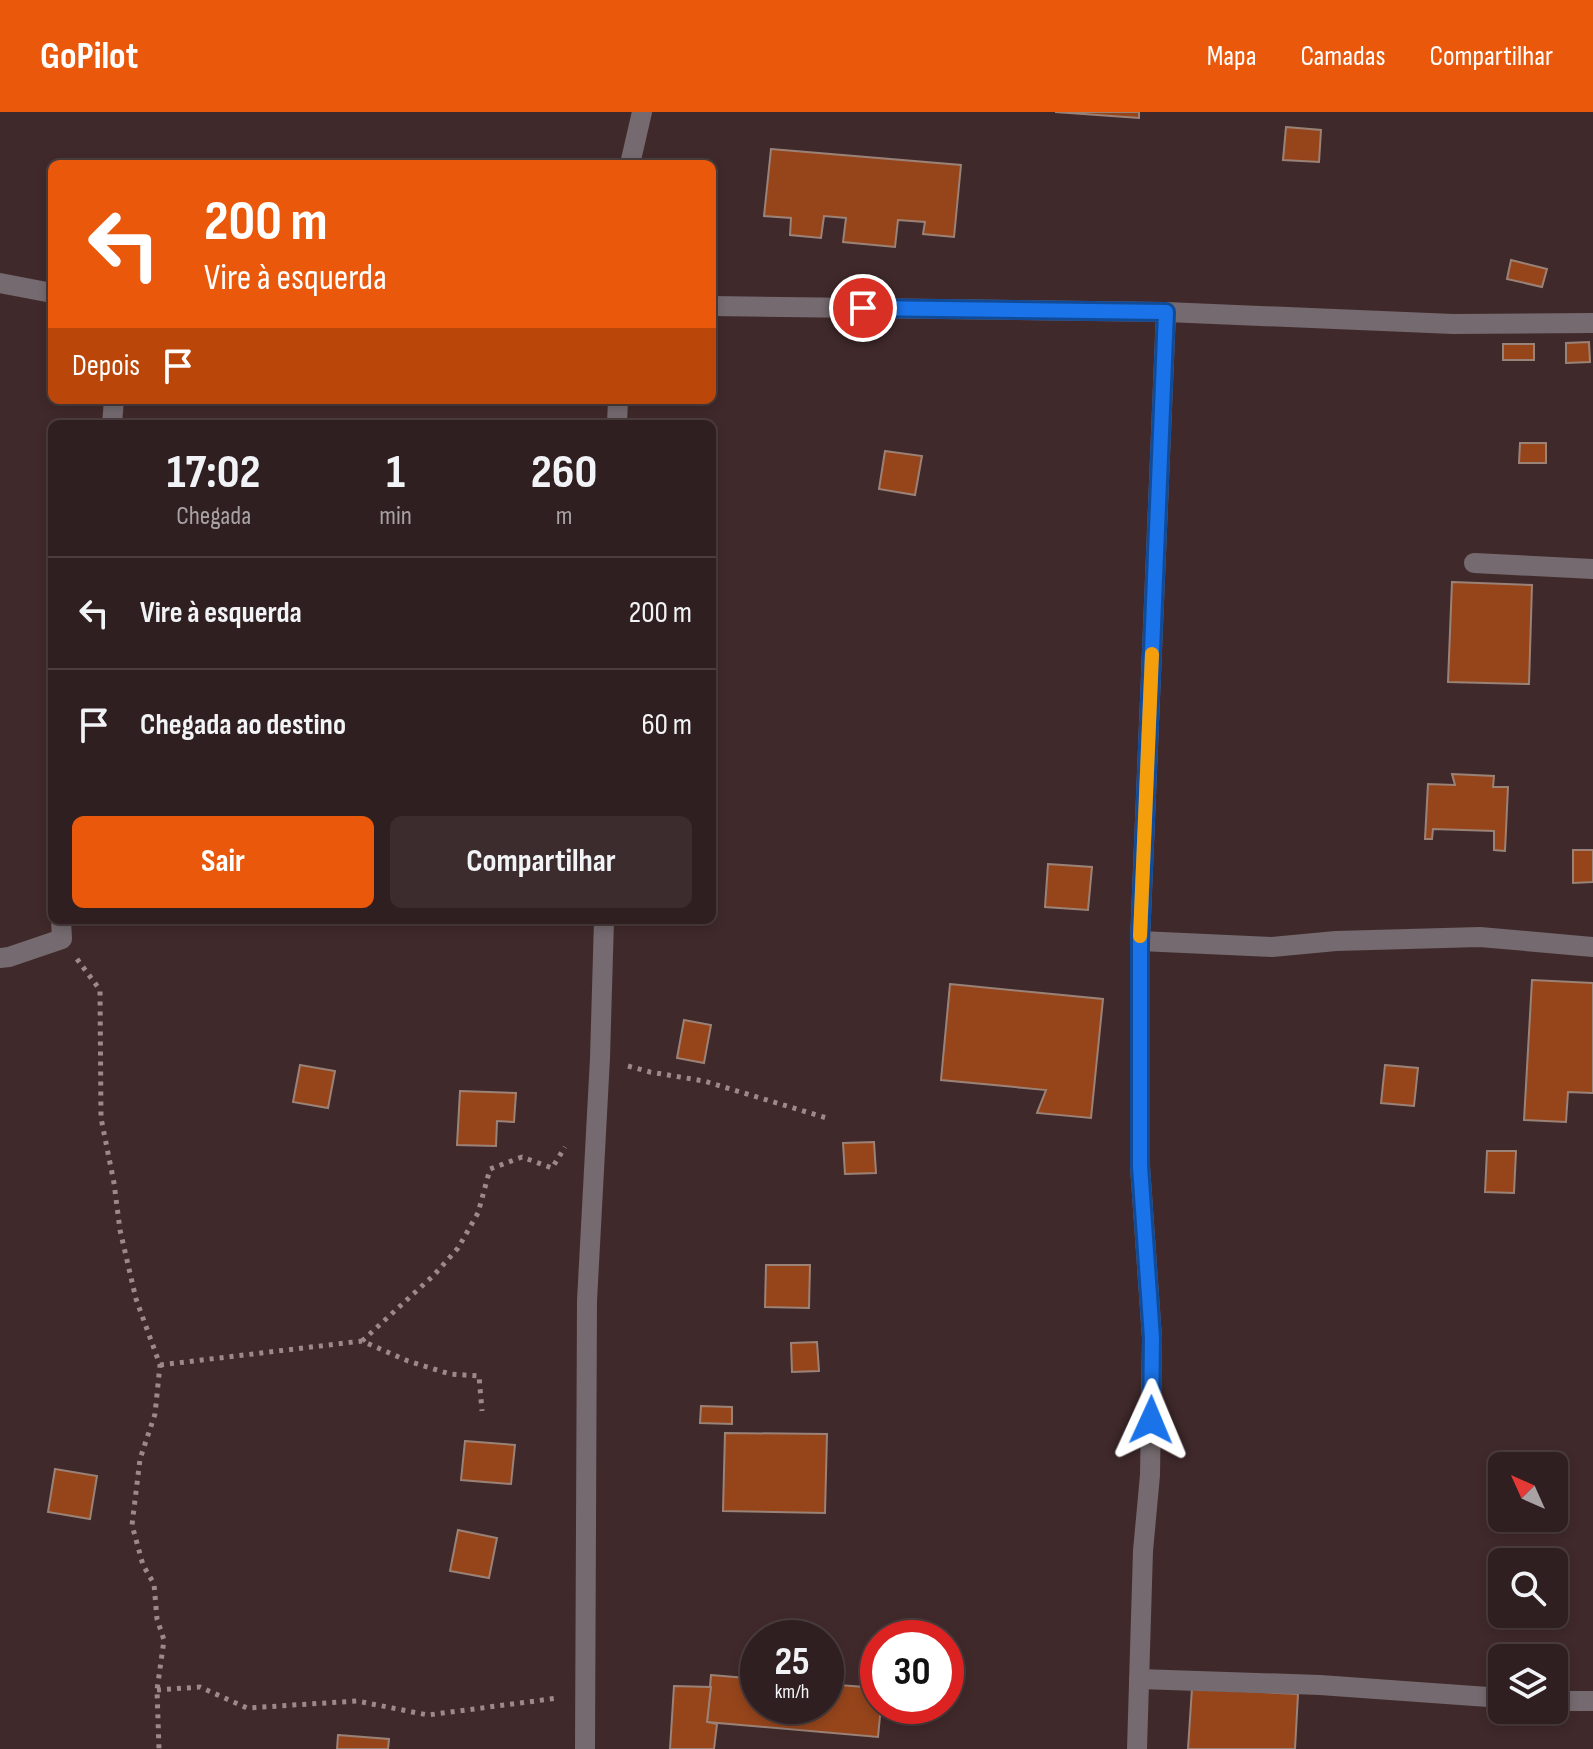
<!DOCTYPE html>
<html lang="pt">
<meta charset="utf-8">
<style>
:root{--surface:#301f20;--page:#3c2c2d;--text:#f1f3f6;--muted:#a8a2a5;--line:#4b3d3e;--accent:#ea580c}
body{margin:0;font-family:"Sofia Sans Condensed",sans-serif;background:var(--page);color:var(--text);height:100vh;display:flex;flex-direction:column;font-size:30px;white-space:nowrap}
*{box-sizing:border-box;margin:0}
p{font-size:26px;color:var(--muted)}
.icon{flex:none;width:44px;height:44px;fill:none;stroke:currentColor;stroke-width:2;stroke-linecap:round;stroke-linejoin:round}
.map{position:relative;flex:1;overflow:hidden}
.details{position:absolute;left:48px;top:308px;width:668px;height:504px;display:flex;flex-direction:column;background:var(--surface);border-radius:12px;box-shadow:0 4px 12px #0003,0 0 0 2px var(--line)}
.details>*{flex:none}
.top-card{position:absolute;left:48px;top:48px;width:668px;height:244px;border-radius:12px;box-shadow:0 4px 12px #0003,0 0 0 2px var(--line);background:#ea580c;color:#fff;overflow:hidden}
.needle{width:52px;rotate:315deg}
.controls{position:absolute;left:1488px;top:1340px;display:grid;gap:16px}
.controls a{display:grid;place-items:center;width:80px;height:80px;border-radius:12px;background:var(--surface);box-shadow:0 4px 12px #0003,0 0 0 2px var(--line);font-size:40px}
.speed{position:absolute;left:740px;top:1508px;display:flex;gap:16px;font-size:40px;font-weight:700;text-align:center}
.speed>*{display:grid;place-content:center;width:104px;height:104px;border-radius:50%;background:var(--surface);box-shadow:0 4px 12px #0003,0 0 0 2px var(--line);line-height:1}
.speed small{font-size:20px;font-weight:400}
.speed .limit{border:12px solid #d22;background:#fff;color:#111}
.pin{position:absolute;display:grid;place-items:center;width:68px;height:68px;color:#fff;margin:-34px;border:4px solid #fff;border-radius:50%;box-shadow:0 2px 8px #0007}
.me{position:absolute;width:88px;margin:-44px;rotate:1deg;stroke-linejoin:round;filter:drop-shadow(0 0 6px #0008)}
.turn{display:flex;align-items:center;gap:28px;height:168px;padding:0 24px;font-size:36px}
.turn .icon{width:104px;height:104px;stroke-width:2.5}
.turn b{display:block;font-size:56px;line-height:68px}
.then{display:flex;align-items:center;height:76px;padding:0 24px;background:#0003;gap:16px;font-size:30px}
.eta{display:flex;justify-content:space-evenly;align-items:center;height:136px;text-align:center}
.eta b{font-size:48px;font-weight:700;line-height:56px}
.button{display:flex;gap:16px;margin-top:auto;padding:16px 24px}
.button a{flex:1;height:92px;border-radius:12px;background:var(--accent);color:#fff;font-size:32px;font-weight:700;line-height:92px;text-align:center}
.button a+a{background:var(--page);color:var(--text)}
ul{padding:0;list-style:none}
li{display:flex;align-items:center;gap:24px;height:112px;padding:0 24px;border-top:2px solid var(--line)}
li div{flex:1}
li b{display:block;font-size:30px}
li em{font-style:normal}
header{display:flex;align-items:center;gap:48px;box-sizing:border-box;height:112px;padding:0 40px;background:var(--accent);color:#fff}
header strong{font-size:38px}
nav{display:flex;gap:44px;margin-inline-start:auto;font-size:28px}
.map>svg:first-child{display:block}
</style>
<header>
<strong>GoPilot</strong>
<nav><a>Mapa</a><a>Camadas</a><a>Compartilhar</a></nav>
</header>
<div class="map">
<svg width="1593" height="1637" viewBox="0 0 1593 1637">
<rect width="100%" height="100%" fill="#40292b"/>
<g fill="#96451b" stroke="#9b8277" stroke-width="2">
<path d="M1055,0H1139V6Z"/>
<path d="M1286,15L1321,18L1319,50L1283,48Z"/>
<path d="M771,37L961,53L954,125L923,122L925,110L898,108L895,135L843,130L846,106L824,104L821,126L790,123L791,106L764,104Z"/>
<path d="M1511,148L1547,157L1542,175L1507,167Z"/>
<path d="M1589,230L1590,250L1566,251V231Z"/>
<rect x="1503" y="232" width="31" height="16"/>
<path d="M1520,331H1546V351H1519Z"/>
<path d="M885,339L922,344L915,383L879,377Z"/>
<path d="M1452,470L1532,473L1529,572L1448,570Z"/>
<path d="M1452,662L1494,664L1493,675H1508L1505,739L1494,738V719L1433,717L1432,727H1425L1428,672L1455,673Z"/>
<path d="M1573,738H1593V770L1573,771Z"/>
<path d="M1048,752L1092,755L1088,798L1045,795Z"/>
<path d="M1532,868L1593,871V981L1568,980L1566,1010L1524,1008Z"/>
<path d="M950,872L1103,887L1091,1006L1037,1001L1046,978L941,968Z"/>
<path d="M684,908L711,913L704,951L677,946Z"/>
<path d="M300,953L335,959L328,996L293,990Z"/>
<path d="M1385,953L1418,956L1414,994L1381,991Z"/>
<path d="M460,979L516,981L514,1010L497,1009L496,1034L457,1033Z"/>
<path d="M874,1030L876,1061L845,1062L843,1031Z"/>
<path d="M1487,1039H1516L1514,1081L1485,1080Z"/>
<path d="M766,1153H810L809,1196L765,1195Z"/>
<path d="M817,1230L819,1259L792,1260L791,1231Z"/>
<path d="M701,1294L732,1295V1312L700,1311Z"/>
<path d="M725,1321L827,1322L825,1401L723,1399Z"/>
<path d="M465,1329L515,1333L511,1372L461,1368Z"/>
<path d="M55,1357L97,1364L90,1407L48,1400Z"/>
<path d="M458,1418L497,1426L489,1466L450,1459Z"/>
<path d="M711,1563L758,1567V1594H826V1572L878,1576V1594H881L878,1625L707,1610Z"/>
<path d="M674,1574L711,1575L707,1610L717,1612L714,1637H670Z"/>
<path d="M1192,1576L1298,1582L1295,1637H1188Z"/>
<path d="M338,1623L389,1627L388,1637H337Z"/>
</g>
<g fill="none" stroke-linecap="round" stroke-linejoin="round">
<g stroke="#9d898b" stroke-width="5" stroke-dasharray="4 6" stroke-linecap="butt">
<path d="M77,847L100,878L101,1006L114,1071L120,1118L136,1187L160,1253L155,1302L140,1347L132,1413L143,1453L154,1472L157,1507L164,1528L157,1578L159,1637"/>
<path d="M628,954L650,960L704,969L830,1007"/>
<path d="M362,1229L434,1163L458,1136L478,1101L490,1057L522,1045L552,1056L565,1035"/>
<path d="M160,1253L362,1229L408,1249L450,1262L479,1264L482,1299"/>
<path d="M157,1578L200,1575L247,1596L357,1589L428,1603L558,1586"/>
</g>
<g stroke="#746a6f" stroke-width="20">
<path d="M630,52L642,0"/>
<path d="M0,171L52,181"/>
<path d="M712,194L1166,200L1453,212L1593,211"/>
<path d="M112,312L114,288"/>
<path d="M617,312L618,288"/>
<path d="M1474,451L1593,457"/>
<path d="M1140,829L1272,835L1336,829L1480,825L1593,835"/>
<path d="M0,846L9,845L62,827L61,808"/>
<path d="M1139,1567L1320,1573L1502,1586"/>
<path d="M1554,1589H1593"/>
<path d="M585,1637L587,1189L600,946L604,808"/>
<path d="M1137,1637L1143,1439L1150,1363L1152,1226L1140,1054V829L1166,200"/>
</g>
</g>
<g fill="none" stroke-linecap="round" stroke-linejoin="round">
<g stroke="#114b97" stroke-width="20">
<path id="route" d="M863,196L1166,200L1140,829V1054L1152,1226L1151,1308"/>
</g>
<use href="#route" stroke="#1a73e8" stroke-width="14"/>
<path stroke="#f59e0b" stroke-width="14" d="M1140,824L1152,542"/>
</g>
</svg>
<div class="controls">
<a><svg class="needle" viewBox="-14 -14 28 28"><path d="M0-13l5 13h-10z" fill="#e53935"/><path d="M0 13l5-13h-10z" fill="#a8a2a5"/></svg></a>
<a><svg class="icon" aria-label="search" viewBox="0 0 24 24"><circle cx="10" cy="10" r="6"/><path d="M15 15l6 6"/></svg></a>
<a><svg class="icon" aria-label="layers" viewBox="0 0 24 24"><path d="M12 4l9 5-9 5-9-5zM3 14l9 5 9-5"/></svg></a>
</div>
<div class="speed"><div>25<small>km/h</small></div><div class="limit">30</div></div>
<div class="pin" style="left:863px;top:196px;background:#d93025"><svg class="icon" aria-label="arrive" viewBox="0 0 24 24"><path d="M6 21V4h12l-3 4 3 4H6"/></svg></div>
<svg class="me" style="left:1151px;top:1308px" viewBox="-20 -20 40 40"><path d="M0-17L14 15 0 8-14 15z" fill="#1a73e8" stroke="#fff" stroke-width="4"/></svg>
<div class="top-card">
<div class="turn"><svg class="icon" aria-label="left" viewBox="0 0 24 24"><path d="M17 20v-9H6M10 6l-5 5 5 5"/></svg><div><b>200 m</b>Vire à esquerda</div></div>
<div class="then">Depois<svg class="icon" aria-label="arrive" viewBox="0 0 24 24"><path d="M6 21V4h12l-3 4 3 4H6"/></svg></div>
</div>
<section class="details">
<div class="eta">
<div><b>17:02</b><p>Chegada</p></div>
<div><b>1</b><p>min</p></div>
<div><b>260</b><p>m</p></div>
</div>
<ul>
<li><svg class="icon" aria-label="left" viewBox="0 0 24 24"><path d="M17 20v-9H6M10 6l-5 5 5 5"/></svg><div><b>Vire à esquerda</b></div><em>200 m</em></li>
<li><svg class="icon" aria-label="arrive" viewBox="0 0 24 24"><path d="M6 21V4h12l-3 4 3 4H6"/></svg><div><b>Chegada ao destino</b></div><em>60 m</em></li>
</ul>
<div class="button"><a>Sair</a><a>Compartilhar</a></div>
</section>
</div>
